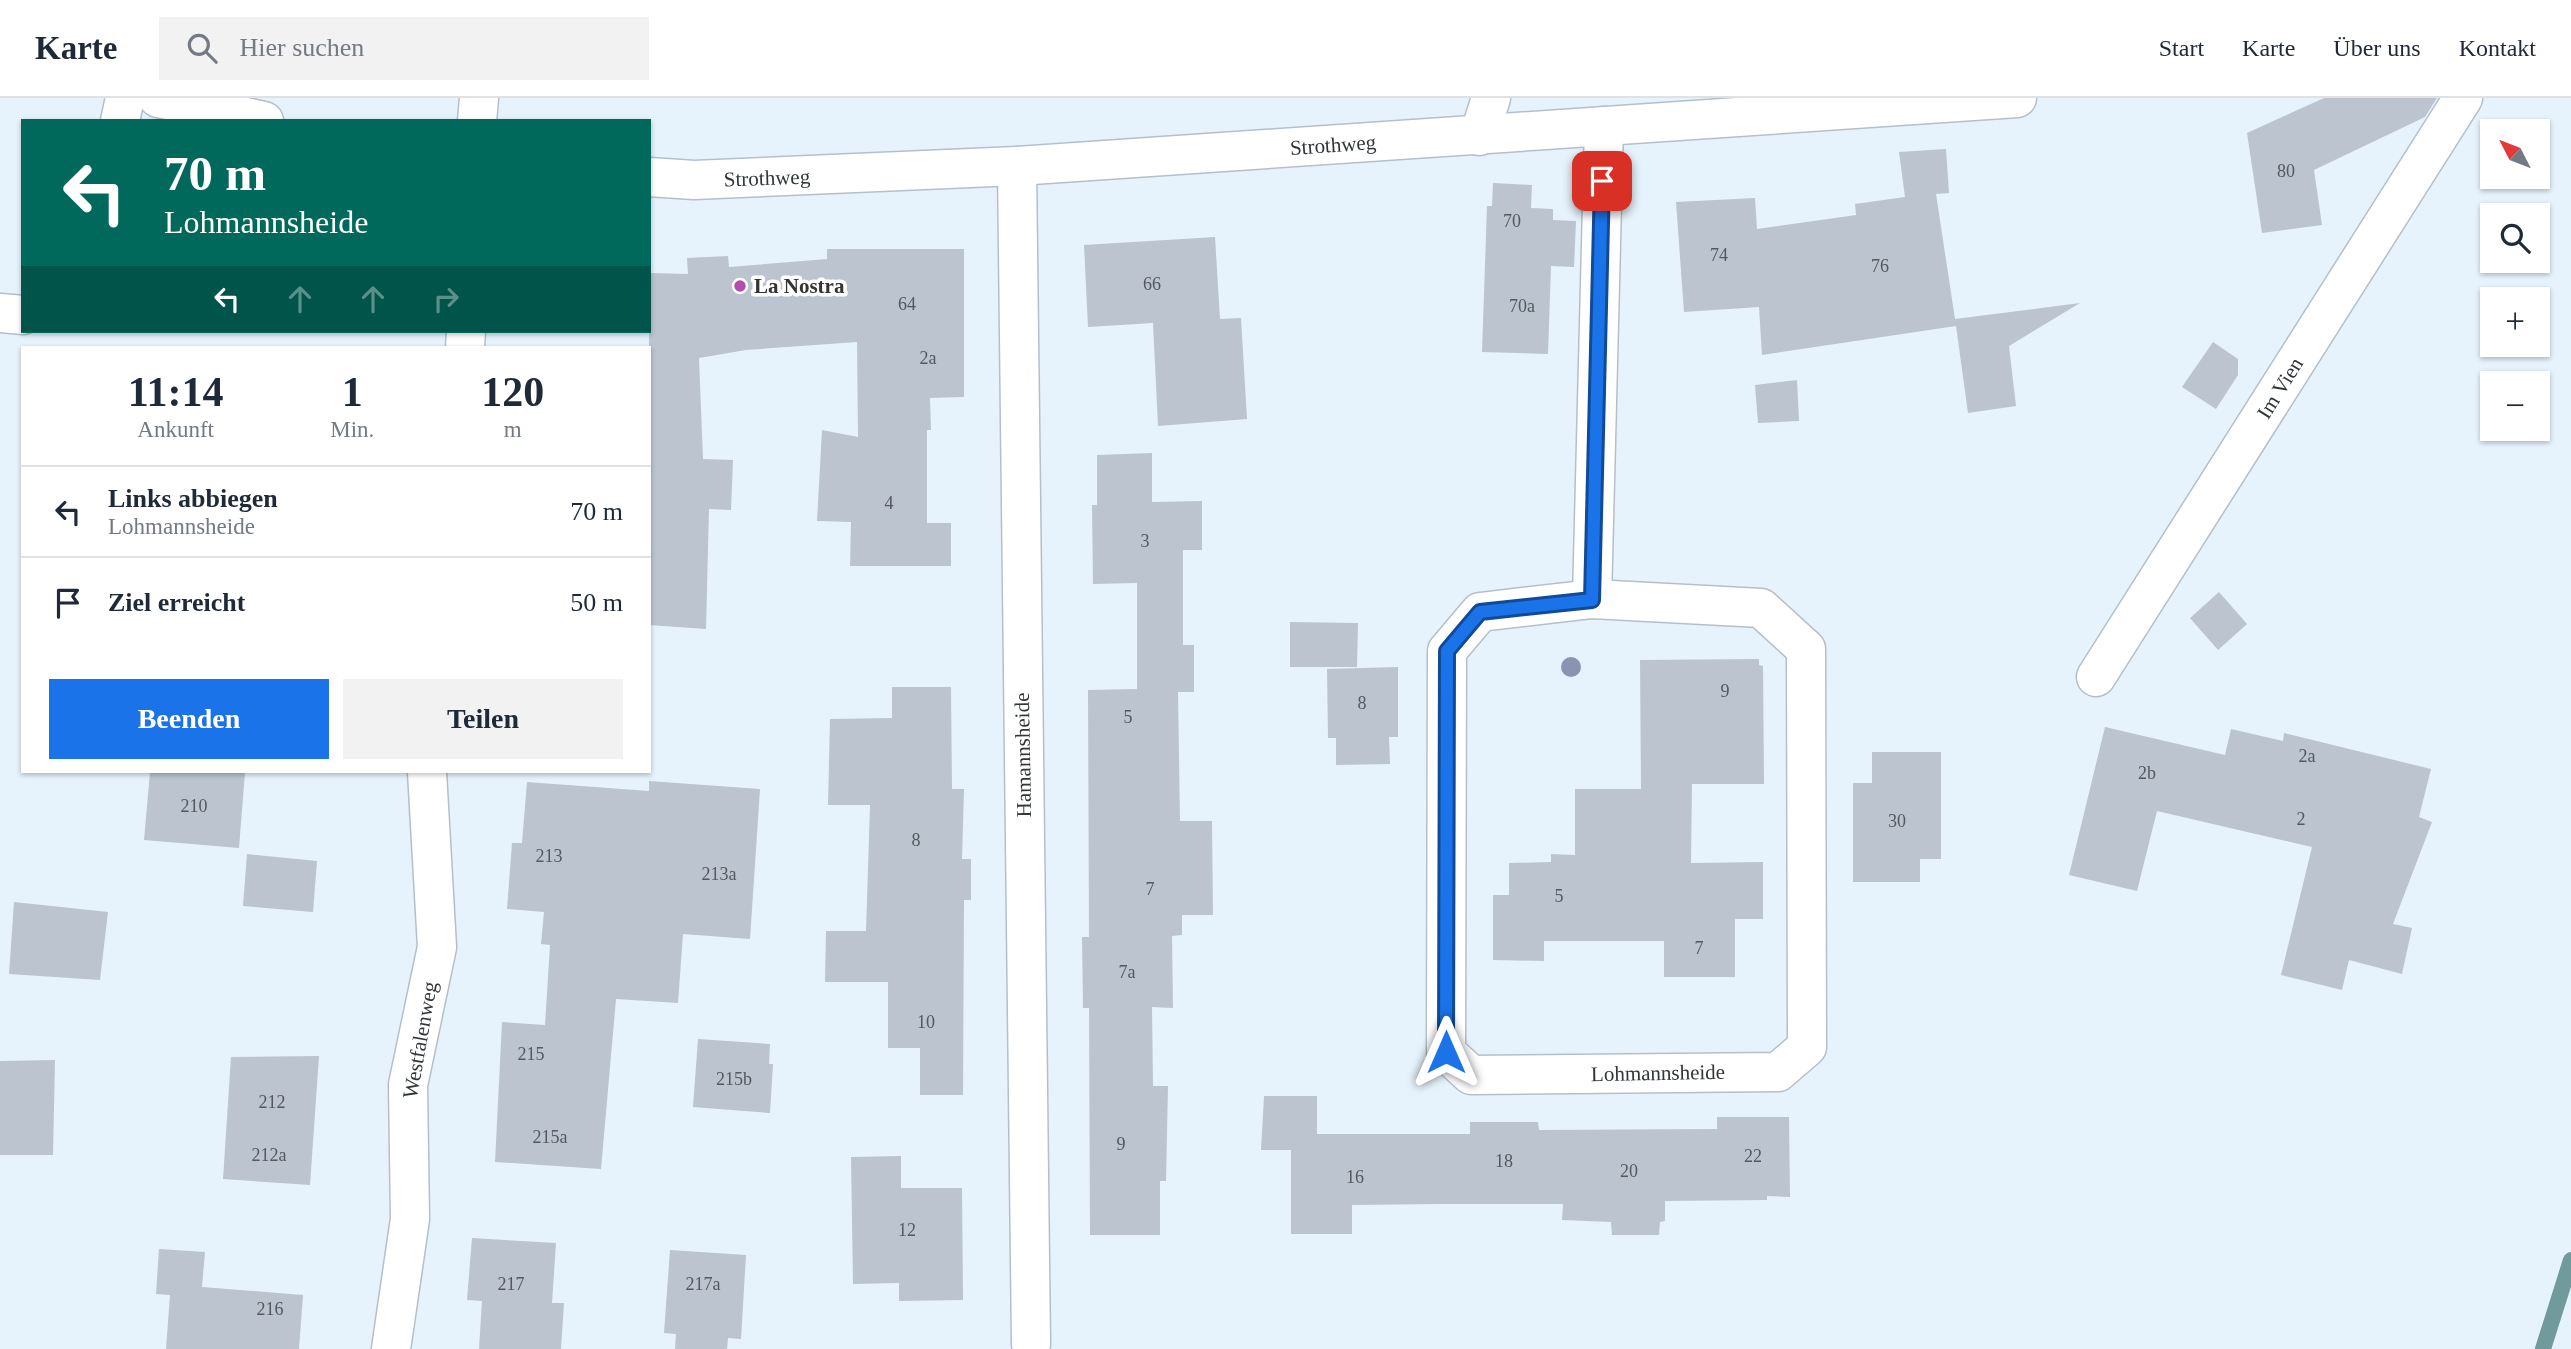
<!DOCTYPE html>
<html lang="de">
<meta charset="utf-8">
<style>
:root{--surface:#fff;--page:#f2f2f3;--text:#1f2937;--muted:#747a83;--line:#e0e1e3;--accent:#1a73e8}
body{margin:0;font-family:"Times New Roman",serif;background:var(--page);color:var(--text);height:100vh;display:flex;flex-direction:column;font-size:26px;white-space:nowrap}
*{box-sizing:border-box;margin:0}
p{font-size:23px;color:var(--muted)}
.icon{flex:none;width:38px;height:38px;fill:none;stroke:currentColor;stroke-width:2;stroke-linecap:round;stroke-linejoin:round}
.map{position:relative;flex:1;overflow:hidden}
.drawer{position:absolute;left:21px;top:248px;width:630px;height:427px;display:flex;flex-direction:column;background:var(--surface);border-radius:0px;box-shadow:0 2px 5px #0004}
.drawer>*{flex:none}
.banner{position:absolute;left:21px;top:21px;width:630px;height:214px;border-radius:0px;box-shadow:0 2px 5px #0004;background:#00695c;color:#fff;overflow:hidden}
.needle{width:46px;rotate:312deg}
.fabs{position:absolute;left:2480px;top:21px;display:grid;gap:14px}
.fabs a{display:grid;place-items:center;width:70px;height:70px;border-radius:0px;background:var(--surface);box-shadow:0 2px 5px #0004;font-size:35px}
.pin{position:absolute;display:grid;place-items:center;width:60px;height:60px;color:#fff;margin:-30px;border-radius:14px;box-shadow:0 4px 10px #0006}
.me{position:absolute;width:77px;margin:-38px;rotate:0deg;stroke-linejoin:round;filter:drop-shadow(0 0 5px #0008)}
.turn{display:flex;align-items:center;gap:24px;height:147px;padding:0 28px;font-size:32px}
.turn .icon{width:91px;height:91px;stroke-width:2.5}
.turn b{display:block;font-size:49px;line-height:60px}
.lanes{display:flex;align-items:center;height:66px;padding:0 28px;background:#0003;justify-content:center;gap:35px;direction:ltr}
.lanes .off{opacity:.35}
.eta{display:flex;justify-content:space-evenly;align-items:center;height:119px;text-align:center}
.eta b{font-size:42px;font-weight:800;line-height:49px}
.primary-button{display:flex;gap:14px;margin-top:auto;padding:14px 28px}
.primary-button a{flex:1;height:80px;border-radius:0px;background:var(--accent);color:#fff;font-size:28px;font-weight:800;line-height:80px;text-align:center}
.primary-button a+a{background:var(--page);color:var(--text)}
ul{padding:0;list-style:none}
li{display:flex;align-items:center;gap:21px;height:91px;padding:0 28px;border-top:2px solid var(--line)}
li div{flex:1}
li b{display:block;font-size:26px}
li em{font-style:normal}
header{display:flex;align-items:center;gap:42px;box-sizing:border-box;height:98px;padding:0 35px;background:var(--surface);border-bottom:2px solid var(--line)}
header strong{font-size:33px}
nav{display:flex;gap:38px;margin-inline-start:auto;font-size:24px}
.search{width:490px;height:63px;background:var(--page);display:flex;align-items:center;gap:18px;box-sizing:border-box;padding:0 24px;border-radius:0px;color:var(--muted);font-size:26px}
.map>svg:first-child{display:block}
</style>
<header>
<strong>Karte</strong>
<div class="search"><svg class="icon" aria-label="search" viewBox="0 0 24 24"><circle cx="10" cy="10" r="6"/><path d="M15 15l6 6"/></svg>Hier suchen</div>
<nav><a>Start</a><a>Karte</a><a>Über uns</a><a>Kontakt</a></nav>
</header>
<div class="map">
<svg width="2571" height="1251" viewBox="0 0 2571 1251">
<rect width="100%" height="100%" fill="#e6f3fc"/>
<g fill="none" stroke-linecap="round" stroke-linejoin="round">
<path stroke="#719a9d" stroke-width="16" d="M2543,1251L2571,1162"/>
</g>
<g fill="#bbc4cf">
<path d="M2324,0H2437L2425,19L2314,72L2322,127L2262,135L2247,35Z"/>
<path d="M1946,51L1949,95L1936,96L1955,221L2080,205L2009,248L2016,308L1968,315L1956,228L1762,257L1759,209L1684,214L1676,104L1755,100L1757,131L1856,117L1855,106L1905,99L1899,54Z"/>
<path d="M1493,85L1532,87L1531,110L1553,111V122L1576,123L1574,169L1551,168L1548,256L1482,254L1487,108H1492Z"/>
<path d="M1215,139L1220,221L1241,220L1247,321L1158,328L1153,225L1088,229L1084,147Z"/>
<path d="M827,151H964V299L930,300L931,332H927V425H951V468H850L851,424L817,423L822,332L858,339L857,244L746,252L699,260L703,361L733,362L731,412L709,411L706,531L649,527V175L688,176L687,160L728,158L729,169L827,161Z"/>
<path d="M2213,244L2238,261V277L2216,311L2182,289Z"/>
<path d="M1797,282L1799,323L1758,325L1755,287Z"/>
<path d="M1152,355V404L1202,403V452H1183V547H1194V594H1178L1180,723H1212L1213,817H1182V837L1172,838L1173,910L1152,909L1153,988H1168L1166,1083H1160V1137H1090L1089,910H1083L1082,839H1089L1088,592L1137,591V485L1093,486L1092,407H1097V357Z"/>
<path d="M2219,494L2247,526L2218,552L2190,520Z"/>
<path d="M1290,524L1358,525L1357,569H1290Z"/>
<path d="M1759,561V567L1763,568L1764,686H1692L1691,765L1763,764V821H1735V879H1664V843H1544V863L1493,862V797H1509V765L1551,764V756L1575,757V691H1641L1640,562Z"/>
<path d="M1398,569V639H1389L1390,666L1336,667V640H1328L1327,571Z"/>
<path d="M892,589H951L952,691H964L962,761H971V802H964L963,997H920V950H888V884H825L826,833H866L870,707H828L830,621L892,620Z"/>
<path d="M2105,629L2225,657L2231,631L2283,643L2284,635L2431,671L2419,719L2432,724L2393,826L2412,830L2402,876L2349,862L2342,892L2281,877L2312,749L2157,713L2137,793L2069,777Z"/>
<path d="M1872,654H1941V761H1920V784H1853V685H1872Z"/>
<path d="M150,674H245L239,750L144,742Z"/>
<path d="M649,683L760,691L750,841L683,836L678,905L616,901L601,1071L495,1064L502,924L545,927L550,847L541,846L544,814L507,811L512,745H522L527,684L649,693Z"/>
<path d="M247,756L317,763L313,814L243,808Z"/>
<path d="M14,804L108,814L100,882L9,876Z"/>
<path d="M698,941L770,946L769,966H773L770,1015L693,1009Z"/>
<path d="M319,958L310,1087L223,1081L231,959Z"/>
<path d="M55,962L53,1057H0V963Z"/>
<path d="M1264,998H1317V1036H1470V1024H1538L1539,1032L1717,1031V1019H1789L1790,1099L1767,1098V1102L1665,1103V1123L1660,1124L1659,1137H1612L1611,1124L1562,1122L1563,1106H1439L1352,1107V1136H1291V1052H1261Z"/>
<path d="M901,1058V1090H962L963,1202L899,1203V1185L853,1186L851,1059Z"/>
<path d="M472,1140L556,1145L552,1205H564L561,1251H479L482,1203L467,1202Z"/>
<path d="M159,1151L205,1154L202,1189L303,1197L299,1251H166L170,1197L156,1196Z"/>
<path d="M670,1152L746,1157L741,1241L728,1240L727,1251H675L676,1236L664,1235Z"/>
</g>
<g fill="none" stroke-linecap="round" stroke-linejoin="round">
<g stroke="#b4c0c9" stroke-width="41">
<g id="minor">
<path d="M158,0L264,23"/>
<path d="M120,23L125,0"/>
<path d="M477,23L479,0"/>
<path d="M1479,38L1491,0"/>
<path d="M1017,68L1031,1246"/>
<path d="M649,79L694,82L1017,68L2017,0"/>
<path d="M0,215L23,217"/>
<path d="M465,250L466,233"/>
<path d="M1592,501L1761,510L1806,551L1807,949L1778,974L1471,977L1446,954L1447,553L1480,514Z"/>
<path d="M1592,501L1604,28"/>
<path d="M2096,579L2463,0"/>
<path d="M391,1251L410,1121L408,987L437,849L427,674"/>
</g>
</g>
<use href="#minor" stroke="#fff" stroke-width="38"/>
</g>
<circle fill="#8a94b1" cx="1571" cy="569" r="10"/>
<g fill="none" stroke-linecap="round" stroke-linejoin="round">
<g stroke="#114b97" stroke-width="18">
<path id="route" d="M1446,954L1447,553L1480,514L1592,502L1602,83"/>
</g>
<use href="#route" stroke="#1a73e8" stroke-width="12"/>
</g>
<circle fill="#b34caf" stroke="#fff" stroke-width="2.5" cx="740" cy="188" r="7"/>
<g text-anchor="middle" stroke-width="7" stroke-linejoin="round" paint-order="stroke">
<g font-size="18" fill="#53595e">
<text x="2286" y="79">80</text>
<text x="1512" y="129">70</text>
<text x="1719" y="163">74</text>
<text x="1880" y="174">76</text>
<text x="1152" y="192">66</text>
<text x="907" y="212">64</text>
<text x="1522" y="214">70a</text>
<text x="928" y="266">2a</text>
<text x="889" y="411">4</text>
<text x="1145" y="449">3</text>
<text x="1725" y="599">9</text>
<text x="1362" y="611">8</text>
<text x="1128" y="625">5</text>
<text x="2307" y="664">2a</text>
<text x="2147" y="681">2b</text>
<text x="194" y="714">210</text>
<text x="2301" y="727">2</text>
<text x="1897" y="729">30</text>
<text x="916" y="748">8</text>
<text x="549" y="764">213</text>
<text x="719" y="782">213a</text>
<text x="1150" y="797">7</text>
<text x="1559" y="804">5</text>
<text x="1699" y="856">7</text>
<text x="1127" y="880">7a</text>
<text x="926" y="930">10</text>
<text x="531" y="962">215</text>
<text x="734" y="987">215b</text>
<text x="272" y="1010">212</text>
<text x="550" y="1045">215a</text>
<text x="1121" y="1052">9</text>
<text x="269" y="1063">212a</text>
<text x="1753" y="1064">22</text>
<text x="1504" y="1069">18</text>
<text x="1629" y="1079">20</text>
<text x="1355" y="1085">16</text>
<text x="907" y="1138">12</text>
<text x="511" y="1192">217</text>
<text x="703" y="1192">217a</text>
<text x="270" y="1217">216</text>
</g>
<g font-size="21" fill="#303538" stroke="#fff">
<text transform="translate(1333 47) rotate(-4)" y="7">Strothweg</text>
<text transform="translate(767 80) rotate(-2)" y="7">Strothweg</text>
<text transform="translate(2280 290) rotate(-58)" y="7">Im Vien</text>
<text transform="translate(1023 657) rotate(-91)" y="7">Hamannsheide</text>
<text transform="translate(420 942) rotate(-80)" y="7">Westfalenweg</text>
<text transform="translate(1658 975) rotate(-1)" y="7">Lohmannsheide</text>
</g>
<g font-size="21" font-weight="bold" fill="#303538" stroke="#fff" text-anchor="start">
<text x="754" y="195">La Nostra</text>
</g>
</g>
</svg>
<div class="fabs">
<a><svg class="needle" viewBox="-14 -14 28 28"><path d="M0-13l5 13h-10z" fill="#e53935"/><path d="M0 13l5-13h-10z" fill="#747a83"/></svg></a>
<a><svg class="icon" aria-label="search" viewBox="0 0 24 24"><circle cx="10" cy="10" r="6"/><path d="M15 15l6 6"/></svg></a>
<a>+</a>
<a>−</a>
</div>
<div class="pin" style="left:1602px;top:83px;background:#d93025"><svg class="icon" aria-label="arrive" viewBox="0 0 24 24"><path d="M6 21V4h12l-3 4 3 4H6"/></svg></div>
<svg class="me" style="left:1446px;top:954px" viewBox="-20 -20 40 40"><path d="M0-17L14 15 0 8-14 15z" fill="#1a73e8" stroke="#fff" stroke-width="4"/></svg>
<div class="banner">
<div class="turn"><svg class="icon" aria-label="left" viewBox="0 0 24 24"><path d="M17 20v-9H6M10 6l-5 5 5 5"/></svg><div><b>70 m</b>Lohmannsheide</div></div>
<div class="lanes"><svg class="icon" aria-label="left" viewBox="0 0 24 24"><path d="M17 20v-9H6M10 6l-5 5 5 5"/></svg><svg class="icon off" aria-label="ahead" viewBox="0 0 24 24"><path d="M12 20V5M6 11l6-6 6 6"/></svg><svg class="icon off" aria-label="ahead" viewBox="0 0 24 24"><path d="M12 20V5M6 11l6-6 6 6"/></svg><svg class="icon off" aria-label="right" viewBox="0 0 24 24"><path d="M7 20v-9h11M14 6l5 5-5 5"/></svg></div>
</div>
<section class="drawer">
<div class="eta">
<div><b>11:14</b><p>Ankunft</p></div>
<div><b>1</b><p>Min.</p></div>
<div><b>120</b><p>m</p></div>
</div>
<ul>
<li><svg class="icon" aria-label="left" viewBox="0 0 24 24"><path d="M17 20v-9H6M10 6l-5 5 5 5"/></svg><div><b>Links abbiegen</b><p>Lohmannsheide</p></div><em>70 m</em></li>
<li><svg class="icon" aria-label="arrive" viewBox="0 0 24 24"><path d="M6 21V4h12l-3 4 3 4H6"/></svg><div><b>Ziel erreicht</b></div><em>50 m</em></li>
</ul>
<div class="primary-button"><a>Beenden</a><a>Teilen</a></div>
</section>
</div>
